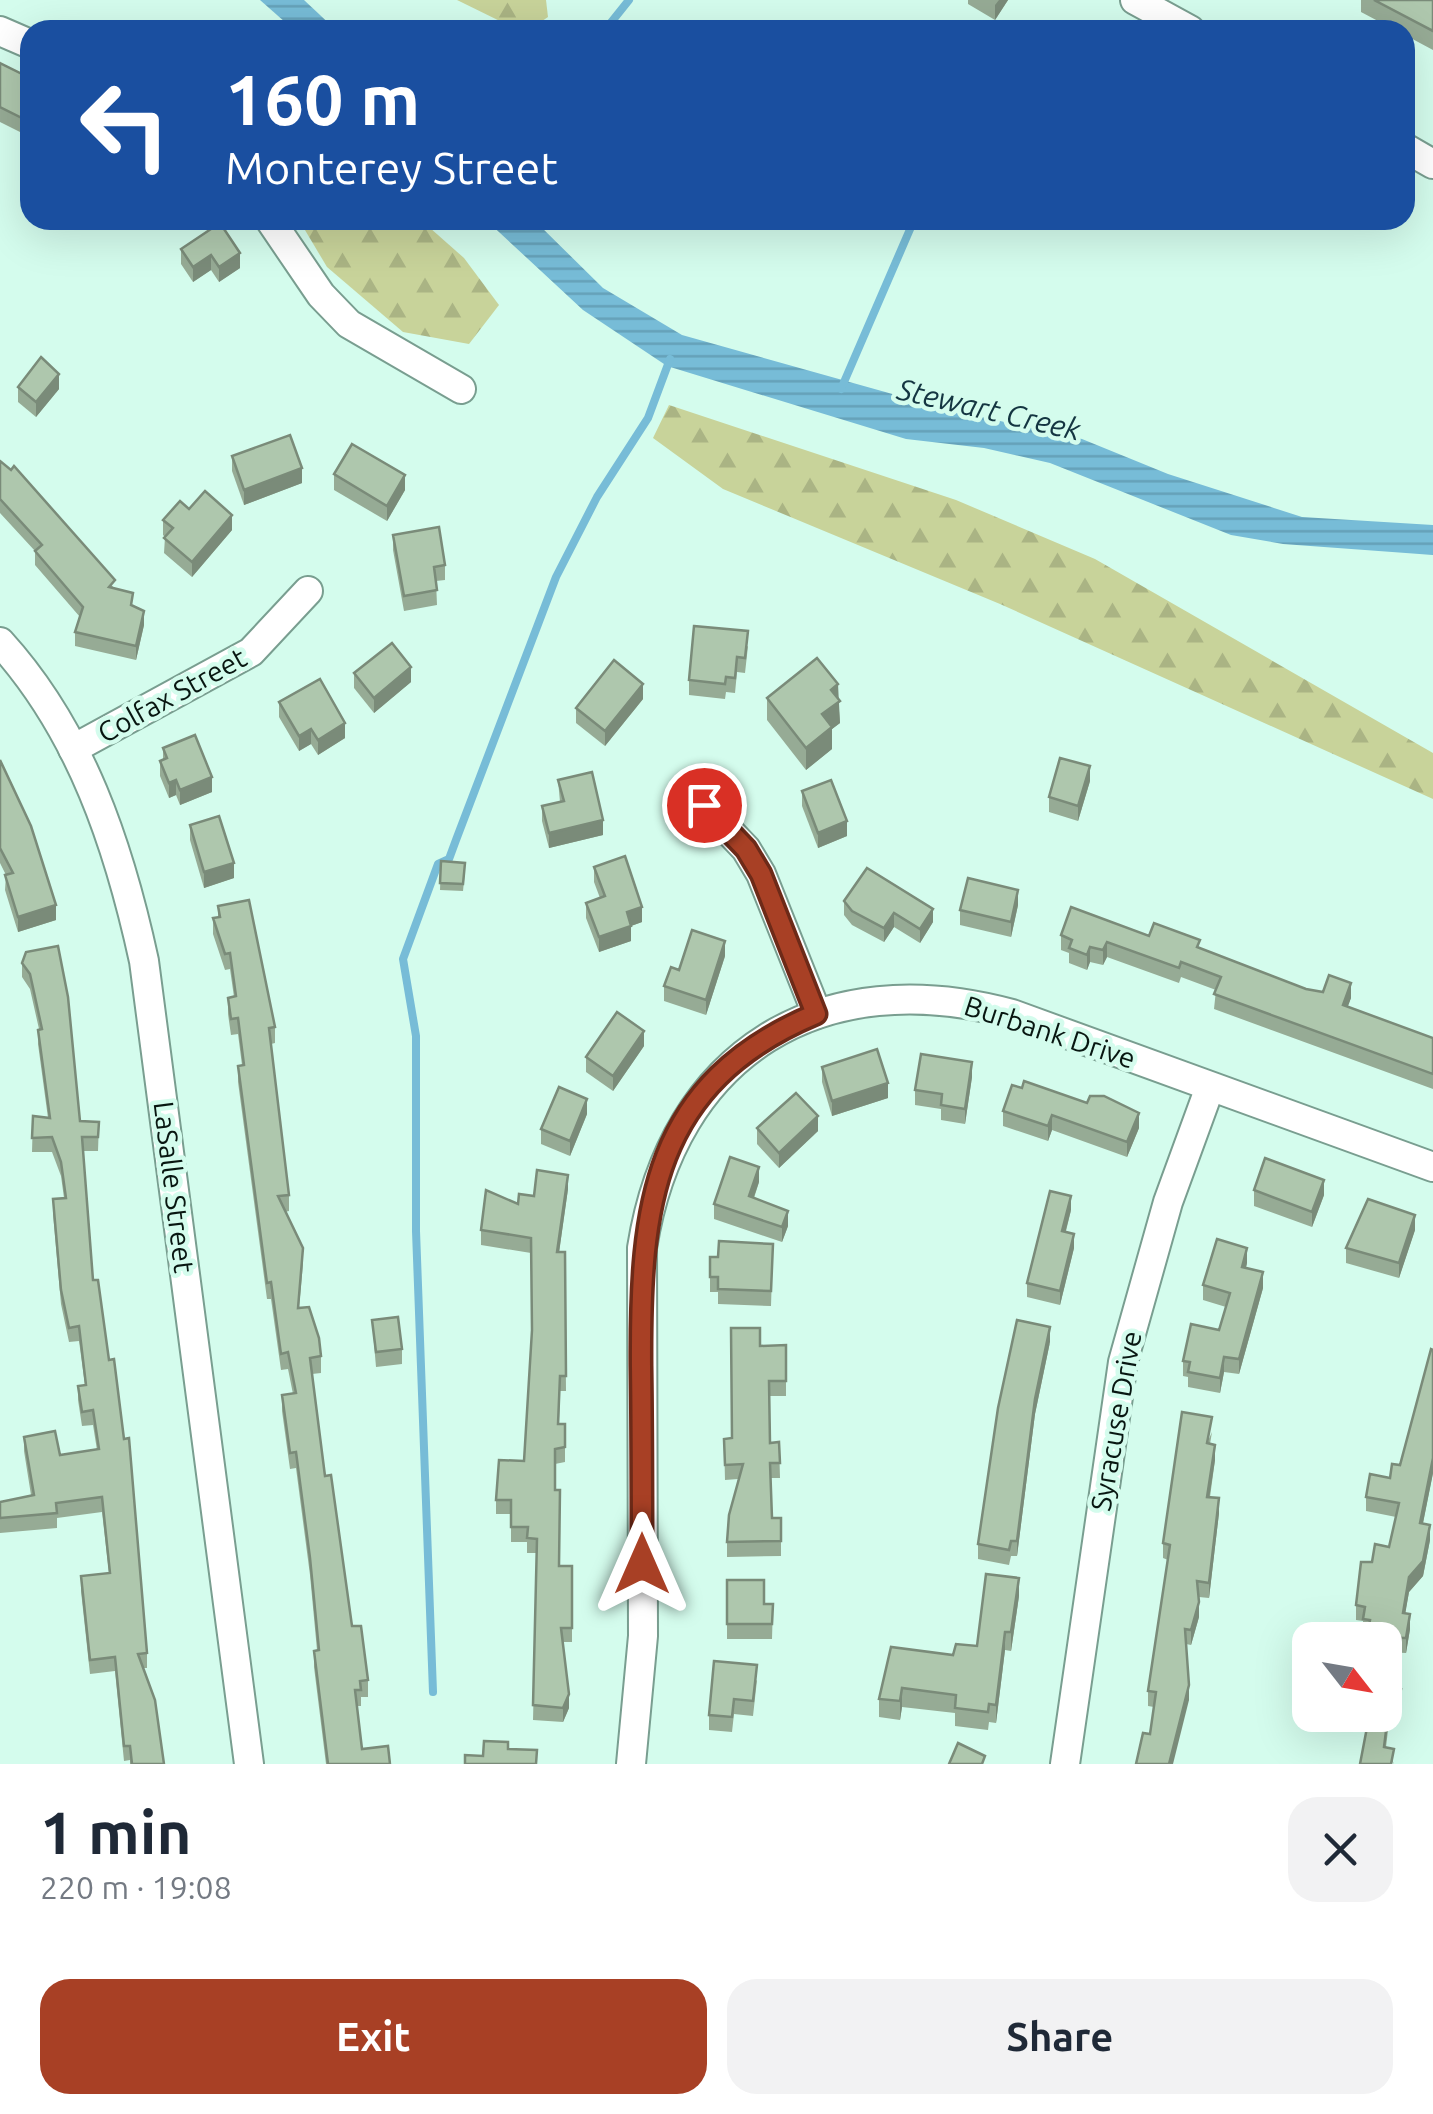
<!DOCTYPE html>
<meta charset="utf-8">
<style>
:root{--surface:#fff;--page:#f2f2f3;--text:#1f2937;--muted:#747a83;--accent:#a84025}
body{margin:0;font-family:Ubuntu,sans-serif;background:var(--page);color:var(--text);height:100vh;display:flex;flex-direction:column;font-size:38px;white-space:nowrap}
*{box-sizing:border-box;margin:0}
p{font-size:32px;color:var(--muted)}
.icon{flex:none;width:55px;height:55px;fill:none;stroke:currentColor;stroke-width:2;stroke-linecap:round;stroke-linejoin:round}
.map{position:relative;height:1764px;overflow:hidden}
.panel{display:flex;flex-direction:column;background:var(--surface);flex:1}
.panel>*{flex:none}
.top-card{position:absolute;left:20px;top:20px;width:1395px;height:210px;border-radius:30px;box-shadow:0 10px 40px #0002;background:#1a4fa0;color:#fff;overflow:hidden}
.needle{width:65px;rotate:121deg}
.buttons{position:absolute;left:1292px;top:1622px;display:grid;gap:20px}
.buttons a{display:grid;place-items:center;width:110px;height:110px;border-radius:20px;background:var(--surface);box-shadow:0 10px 40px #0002;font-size:50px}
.pin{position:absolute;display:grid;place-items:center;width:85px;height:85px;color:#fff;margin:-42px;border:5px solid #fff;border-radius:50%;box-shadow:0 2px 10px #0007}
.me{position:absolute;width:110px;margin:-55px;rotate:0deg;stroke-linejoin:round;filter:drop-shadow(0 0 8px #0008)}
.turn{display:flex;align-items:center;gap:35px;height:210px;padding:0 40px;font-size:45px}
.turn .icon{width:130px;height:130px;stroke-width:2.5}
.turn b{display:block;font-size:70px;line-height:85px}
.round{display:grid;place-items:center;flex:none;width:105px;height:105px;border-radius:30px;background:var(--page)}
.headline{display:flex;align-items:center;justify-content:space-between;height:170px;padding:0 40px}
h1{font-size:60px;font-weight:700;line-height:75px}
.button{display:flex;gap:20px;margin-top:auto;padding:20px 40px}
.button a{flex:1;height:115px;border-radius:30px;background:var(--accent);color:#fff;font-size:40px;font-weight:700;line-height:115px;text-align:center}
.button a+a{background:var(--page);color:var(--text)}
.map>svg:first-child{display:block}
</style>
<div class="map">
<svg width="1433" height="1764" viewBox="0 0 1433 1764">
<defs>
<pattern id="forest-firs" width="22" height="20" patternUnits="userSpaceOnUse" patternTransform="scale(2.5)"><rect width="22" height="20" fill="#c8d39a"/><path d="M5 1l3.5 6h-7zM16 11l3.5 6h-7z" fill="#aab484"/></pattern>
<pattern id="water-rules" width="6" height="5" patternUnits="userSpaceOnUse" patternTransform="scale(2.5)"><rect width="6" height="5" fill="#77bcd7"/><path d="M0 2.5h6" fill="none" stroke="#65a1b8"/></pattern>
</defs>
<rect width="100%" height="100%" fill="#d4fced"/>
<g fill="url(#forest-firs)">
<path d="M457,0H546L548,17L529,30H518Z"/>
<path d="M299,220H421L464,258L499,305L469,344L403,332L327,267Z"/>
<path d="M669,405L956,500L1095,559L1433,753V799L1000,604L723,489L653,438Z"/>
</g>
<g fill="url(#water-rules)">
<path d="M260,0H304L336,30H294Z"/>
<path d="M486,220H534L603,288L682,335L946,409L1082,439L1168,474L1302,517L1433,525V555L1283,544L1231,535L1050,463L984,448L906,439L667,366L583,310Z"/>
</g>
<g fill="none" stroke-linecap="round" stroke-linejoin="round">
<g stroke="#77bcd7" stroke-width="8">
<path d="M605,30L629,0"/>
<path d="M841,389L914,220"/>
<path d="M433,1692L416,1231V1036L403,959L438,864L449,859L456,840L556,577L597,497L648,418L670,359"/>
</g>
<g stroke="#799e90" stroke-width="32">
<g id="minor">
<path d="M1135,0L1190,30"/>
<path d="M0,31L30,44"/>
<path d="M1405,148L1433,164"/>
<path d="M270,220L321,295L349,324L461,389"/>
<path d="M0,642C81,731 119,846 144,961L249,1764"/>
<path d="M73,749L251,652L308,591"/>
<path d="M704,805L746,849L761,874L817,1014"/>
<path d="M631,1764L643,1636L642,1248C673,1052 821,962 1012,1014L1433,1167"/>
<path d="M1065,1764L1123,1362L1168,1202L1210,1087"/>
</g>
</g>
<use href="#minor" stroke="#fff" stroke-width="28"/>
</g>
<g fill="#96ab95">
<path d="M968,0H1008L995,20L968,4Z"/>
<path d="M1361,0H1433V50L1405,35V30H1395L1361,12Z"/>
<path d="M0,63L30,78V131L28,130L26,135L0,122Z"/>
<path d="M181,249L240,253V268L219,282L211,270L193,282L181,264Z"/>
<path d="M18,387L59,389L36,417L18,402Z"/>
<path d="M232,456L302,483L244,505L232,471Z"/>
<path d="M0,461L115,589L133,607L144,625L136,660L75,646V632L80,617L35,565V551L0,513Z"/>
<path d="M334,474L405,490L387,521L334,490Z"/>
<path d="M189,509L232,530L192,577L164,553L165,537L163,535V520Z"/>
<path d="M393,535L445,565V580L436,581L437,605L404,611L393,550Z"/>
<path d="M748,646L745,673L737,672L735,693L726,692L725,699L689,695V680Z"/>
<path d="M354,673L411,682L374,713L354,688Z"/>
<path d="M767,698H838L840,723L832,729V749L806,770L767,720Z"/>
<path d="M643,699L605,746L576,723V708Z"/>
<path d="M279,702L345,738L318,755L311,744L299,751L279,717Z"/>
<path d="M163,748L212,792L180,805L176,795L169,798L160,776V761L163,760Z"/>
<path d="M0,760L56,920L18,932L5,890L6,875L0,863Z"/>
<path d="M558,780L603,835L549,848L542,821V806L560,802Z"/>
<path d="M1090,781L1078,821L1049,812V797Z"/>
<path d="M802,791L847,836L818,848L802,806Z"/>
<path d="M190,825L234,878L204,888L190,840Z"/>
<path d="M441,861L465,871L463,891L440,890Z"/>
<path d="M594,867L642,922L631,926V941L599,952L586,918V903L600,898L594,882Z"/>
<path d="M844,901L933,922L920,943L894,927L884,942L852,925L844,915Z"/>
<path d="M1018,905L1011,937L960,925V910Z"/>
<path d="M218,906L275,1027V1043L271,1044L289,1195V1211L285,1212L303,1264L299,1308L321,1356V1373L312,1374L325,1476L352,1626L368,1680V1697H361V1706H357L362,1749L390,1764H326L314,1667V1651L317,1650L310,1575L296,1468L290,1469L282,1411V1395L293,1394L288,1369L281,1370L271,1299H267L238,1082V1066L242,1065L238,1034L231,1035L228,1014V998L234,997L230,969L225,970L213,934V918L218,917Z"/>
<path d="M1061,935L1149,936L1200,948L1306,989L1351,998L1347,1007L1433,1038V1089L1214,1009L1216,990L1181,977L1179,983L1107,957L1103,965L1090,962L1087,970L1069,963V953L1061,950Z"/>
<path d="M26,952L80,1121L99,1122L98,1151H83L93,1280L147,1653V1668H143L164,1764H130V1760L124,1761L115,1671L90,1674L81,1591V1576L109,1573L102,1512L57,1518V1528L0,1533V1502L31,1495L24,1451V1437L60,1455L97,1450L93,1425L82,1426L78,1400V1386L85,1385L79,1341L69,1342L61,1304L53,1214V1199L64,1198L61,1176L52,1152H32L33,1116L48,1118L38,1044L39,1029L30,989L22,977V963Z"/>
<path d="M725,956L706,1015L664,1001V986L679,970Z"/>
<path d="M644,1046L613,1091L586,1072V1057Z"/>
<path d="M822,1067L888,1098L832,1116L822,1082Z"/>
<path d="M972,1077L965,1124L941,1120V1109L915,1105V1090Z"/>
<path d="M1012,1085L1139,1128L1127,1157L1052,1130L1048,1141L1003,1126V1111Z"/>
<path d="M587,1114L570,1156L541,1144V1129Z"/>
<path d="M757,1128L818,1131L779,1168L757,1144Z"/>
<path d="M759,1182L754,1198L788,1226L782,1242L714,1219V1204Z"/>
<path d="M568,1189L559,1252H565L566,1391H560L559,1424H565V1462L555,1464V1490L559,1566H572V1642H563L569,1708L563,1722L533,1720L537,1553H527V1542H511V1514H496V1500L524,1461L532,1332L531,1253L481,1245V1230L534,1196Z"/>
<path d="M1254,1190L1324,1195L1312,1227L1254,1206Z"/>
<path d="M1071,1210L1066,1231L1074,1248L1060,1305L1027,1297V1283Z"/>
<path d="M1415,1230L1399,1278L1346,1263V1248Z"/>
<path d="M773,1244L771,1306L718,1304V1292H710V1277L718,1257Z"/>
<path d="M1247,1263L1246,1268L1263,1288L1239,1374L1224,1372L1220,1393L1188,1387V1377L1183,1376V1361L1219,1330L1226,1307L1203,1300V1285Z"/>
<path d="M372,1320L402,1349V1364L376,1367Z"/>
<path d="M1050,1342L1035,1414L1017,1556H1011L1009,1565L978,1559V1544Z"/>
<path d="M786,1345V1396H769L770,1443L779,1442L780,1478H771L772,1518H781V1556L727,1557V1542L738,1479L725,1480L724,1439L732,1438L760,1346Z"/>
<path d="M1433,1350V1473L1423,1523L1430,1540L1423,1576L1409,1592L1405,1613L1410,1629L1406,1653L1385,1652V1640H1367L1368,1635L1363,1634V1621L1356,1620V1605L1372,1562L1389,1547L1396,1517L1366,1511V1497L1390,1478L1400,1465Z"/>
<path d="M1212,1432L1210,1444L1215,1460L1210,1497L1219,1513L1209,1598L1199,1597V1617L1191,1645L1186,1644L1189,1700L1150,1734L1154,1707L1148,1706V1691L1168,1560L1163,1558V1543Z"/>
<path d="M727,1580L764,1604H773L772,1639H727Z"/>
<path d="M1019,1596L1011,1651L1005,1650L996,1723L989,1722L988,1730L955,1726V1713L902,1707L900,1720L879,1717V1699L953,1655L977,1646Z"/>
<path d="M757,1680L753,1716L734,1714L732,1732L709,1730V1715Z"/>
<path d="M1394,1688L1401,1704L1398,1723L1389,1722L1386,1747L1394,1764L1366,1732L1327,1727V1715H1385Z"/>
</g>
<g fill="#7a8b79">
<path d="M999,0H1008L995,20V5Z"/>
<path d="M240,253V268L219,282V267Z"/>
<path d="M211,255V270L193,282V267Z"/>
<path d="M59,374V389L36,417V402Z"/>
<path d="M302,468V483L244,505V490Z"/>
<path d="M405,475V490L387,521V506Z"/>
<path d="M232,515V530L192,577V562Z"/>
<path d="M144,611V625L136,660V646Z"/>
<path d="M411,667V682L374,713V698Z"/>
<path d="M643,684V699L605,746V731Z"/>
<path d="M838,684L840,723L832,729V749L806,770V748L822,714L831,690Z"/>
<path d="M345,723V738L318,755V740Z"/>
<path d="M311,729V744L299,751V736Z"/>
<path d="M1090,766V781L1078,821V806Z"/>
<path d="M212,777V792L180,805V790Z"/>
<path d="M176,780V795L169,798V783Z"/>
<path d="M603,820V835L549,848V833Z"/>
<path d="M847,821V836L818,848V833Z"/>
<path d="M234,863V878L204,888V872Z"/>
<path d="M1018,890V905L1011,937V922Z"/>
<path d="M56,905V920L18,932V917Z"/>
<path d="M642,907V922L631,926V941L599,952V937L627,912Z"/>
<path d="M933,909V922L920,943V929Z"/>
<path d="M894,913V927L884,942V928Z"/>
<path d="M725,941V956L706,1015V1000Z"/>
<path d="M1107,942V957L1103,965V950Z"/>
<path d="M1090,947V962L1087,970V955Z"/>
<path d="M1351,983V998L1343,1020V1005Z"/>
<path d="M644,1031V1046L613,1091V1076Z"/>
<path d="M972,1062V1077L965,1124V1109Z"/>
<path d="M888,1083V1098L832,1116V1101Z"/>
<path d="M587,1099V1114L570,1156V1141Z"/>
<path d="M1139,1113V1128L1127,1157V1142Z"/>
<path d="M1052,1115V1130L1048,1141V1126Z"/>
<path d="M818,1116V1131L779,1168V1153Z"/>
<path d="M759,1167V1182L749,1211V1196Z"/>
<path d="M568,1175V1189L557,1267V1252Z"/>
<path d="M1324,1180V1195L1312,1227V1212Z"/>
<path d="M1071,1196V1210L1062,1245V1231Z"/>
<path d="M788,1211V1226L782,1242V1227Z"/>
<path d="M1415,1215V1230L1399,1278V1263Z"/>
<path d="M1074,1234V1248L1060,1305V1291Z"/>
<path d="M1247,1248V1263L1242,1282V1267Z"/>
<path d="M1263,1272V1288L1239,1374V1359Z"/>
<path d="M1050,1327V1342L1035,1414L1017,1556V1541L1035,1399Z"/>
<path d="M1224,1357V1372L1220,1393V1378Z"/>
<path d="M1215,1445V1460L1207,1512V1497Z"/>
<path d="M1433,1458V1473L1420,1538V1523Z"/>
<path d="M1219,1498V1513L1209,1598V1583Z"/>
<path d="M1430,1525V1540L1423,1576L1409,1592L1403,1627V1613L1409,1577Z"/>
<path d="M1019,1578V1596L1011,1651V1632Z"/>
<path d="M1199,1602V1617L1191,1645V1630Z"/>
<path d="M1410,1614V1629L1406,1653V1638Z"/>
<path d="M1005,1632V1650L996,1723V1705Z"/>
<path d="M1189,1685V1700L1173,1764H1169Z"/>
<path d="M902,1688V1707L900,1720V1701Z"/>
<path d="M569,1694V1708L563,1722V1708Z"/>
</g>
<g fill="#aec7ad" stroke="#7a8b79" stroke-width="2.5">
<path d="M1374,0H1433V31Z"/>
<path d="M0,63L30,78V116L28,115L26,120L0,107Z"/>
<path d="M220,223L240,253L219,267L211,255L193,267L181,249Z"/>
<path d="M41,357L59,374L36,402L18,387Z"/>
<path d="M290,435L302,468L244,490L232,456Z"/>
<path d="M352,444L405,475L387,506L334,474Z"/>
<path d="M0,461L11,470L14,466L115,580L109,587L133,593L131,605L144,611L136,646L75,632L83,607L35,551L42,545L0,499Z"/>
<path d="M205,491L232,515L192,562L164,538L173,528L163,520L180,501L189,509Z"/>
<path d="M439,527L445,565L434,567L437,590L404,596L393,535Z"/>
<path d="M694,626L748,631L745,658L737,657L735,678L726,677L725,684L689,680Z"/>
<path d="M392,643L411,667L374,698L354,673Z"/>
<path d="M817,658L838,684L831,690L840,701L822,714L832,727L806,748L767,698Z"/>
<path d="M614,660L643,684L605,731L576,708Z"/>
<path d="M320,679L345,723L318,740L311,729L299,736L279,702Z"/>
<path d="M195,735L212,777L180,790L176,780L169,783L160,761L167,758L163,748Z"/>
<path d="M1060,758L1090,766L1078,806L1049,797Z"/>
<path d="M0,760L31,826L56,905L18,917L5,875L13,873L0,848Z"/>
<path d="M592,772L603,820L549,833L542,806L564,801L558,780Z"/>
<path d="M831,780L847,821L818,833L802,791Z"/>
<path d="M219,816L234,863L204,872L190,825Z"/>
<path d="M625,856L642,907L627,912L631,926L599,937L586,903L605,896L594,867Z"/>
<path d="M441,861L465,863L463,884L440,883Z"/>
<path d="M867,868L933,909L920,929L894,913L884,928L852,911L844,901Z"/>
<path d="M968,878L1018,890L1011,922L960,910Z"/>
<path d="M249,900L275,1027L269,1028L289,1195L278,1196L303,1248L298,1308L309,1307L319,1338L321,1356L310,1358L325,1476L331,1475L352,1626H361L368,1680L360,1681L361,1690H355L362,1749L388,1746L390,1764H328L314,1651L319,1650L310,1558L296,1452L290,1453L282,1395L296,1393L288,1352L281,1354L271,1282L267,1283L238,1066L244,1065L238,1018L231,1019L228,998L236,996L230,953L225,954L213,918L220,917L218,906Z"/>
<path d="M1071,907L1149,936L1154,923L1200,940L1197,947L1306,989L1323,992L1329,975L1351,983L1343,1005L1433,1038V1074L1214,994L1221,977L1181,962L1179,968L1107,942L1103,950L1090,947L1087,955L1069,948L1072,940L1061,935Z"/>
<path d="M692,930L725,941L706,1000L664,986L671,967L679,970Z"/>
<path d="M58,946L68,997L80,1121L99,1122L98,1137H82L93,1280H98L109,1360L114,1359L124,1439L129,1438L147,1653L138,1654L155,1700L164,1764H132L130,1746H124L115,1657L90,1660L81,1576L110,1573L102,1497L56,1503L57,1513L0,1518V1502L34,1495L24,1437L55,1431L60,1455L99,1449L93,1410L82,1412L78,1386L86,1385L79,1326L69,1328L61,1290L53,1199L66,1198L61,1162L52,1137L32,1138L33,1116L50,1118L38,1030L42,1029L30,974L22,963L26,952Z"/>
<path d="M617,1012L644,1031L613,1076L586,1057Z"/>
<path d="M877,1049L888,1083L832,1101L822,1067Z"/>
<path d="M921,1054L972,1062L965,1109L941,1105L942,1094L915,1090Z"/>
<path d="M1024,1081L1087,1103L1090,1096H1104L1139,1113L1127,1142L1052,1115L1048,1126L1003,1111L1012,1085L1022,1088Z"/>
<path d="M559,1087L587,1099L570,1141L541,1129Z"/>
<path d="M796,1093L818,1116L779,1153L757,1128Z"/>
<path d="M730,1157L759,1167L749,1196L788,1211L782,1227L714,1204Z"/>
<path d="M1265,1158L1324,1180L1312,1212L1254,1190Z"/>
<path d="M537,1170L568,1175L557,1252H565L566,1376H560L558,1424H565V1447L555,1449V1490H560L559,1566H572V1628H561L569,1694L563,1708L533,1705L537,1539L527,1538L528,1527H511V1500H496L499,1460L524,1461L532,1330L531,1238L481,1230L486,1190L518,1204L519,1194L534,1196Z"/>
<path d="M1050,1191L1071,1196L1062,1231L1074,1234L1060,1291L1027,1283Z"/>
<path d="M1368,1199L1415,1215L1399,1263L1346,1248Z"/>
<path d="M1217,1239L1247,1248L1242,1267L1263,1272L1239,1359L1224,1357L1220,1378L1188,1372L1190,1362L1183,1361L1191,1324L1219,1330L1230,1293L1203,1285Z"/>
<path d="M719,1241L773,1244L771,1291L718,1289V1277H710V1257H718Z"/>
<path d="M398,1317L402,1349L376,1352L372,1320Z"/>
<path d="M1017,1320L1050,1327L1035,1399L1017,1541H1011L1009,1550L978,1544L998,1408Z"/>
<path d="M731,1328H760V1346L786,1345V1381H769L770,1443L779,1442L780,1463H770L772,1518H781V1541L727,1542L729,1515L743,1464L725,1465L724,1439L732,1438Z"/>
<path d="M1431,1349L1433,1350V1458L1420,1523L1430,1525L1423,1561L1409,1577L1403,1613L1410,1614L1406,1638L1367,1637L1370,1620L1363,1619L1365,1607L1356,1605L1361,1562H1372L1375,1544L1389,1547L1399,1503L1366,1497L1370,1474L1390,1478L1392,1464L1400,1465Z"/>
<path d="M1182,1412L1212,1417L1207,1443L1215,1445L1207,1497L1219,1498L1209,1583L1197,1581L1199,1602L1191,1630L1185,1629L1189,1685L1169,1764H1136L1143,1733L1150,1734L1156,1692L1148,1691L1170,1545L1163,1543Z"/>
<path d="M986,1574L1019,1578L1011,1632H1005L996,1705L989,1704L988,1712L955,1708L956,1695L902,1688L900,1701L879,1699L891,1647L953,1655L956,1644L977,1646Z"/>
<path d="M727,1580H764V1604H773L772,1624H727Z"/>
<path d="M714,1661L757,1665L753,1701L734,1699L732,1717L709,1715Z"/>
<path d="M1385,1675L1394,1676L1392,1688L1401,1689L1398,1708L1389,1707L1384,1747L1394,1749L1391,1764H1360L1369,1717L1349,1715H1385Z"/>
<path d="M484,1741L508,1742V1749L537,1750L536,1764H465V1755L483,1756Z"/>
<path d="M958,1743L985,1756L982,1764H949Z"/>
</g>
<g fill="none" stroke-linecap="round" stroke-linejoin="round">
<g stroke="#6d2a18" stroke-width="25">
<path id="route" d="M642,1564C642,1498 642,1432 641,1366C640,1207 651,1083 816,1014L761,874L746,849L704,805"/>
</g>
<use href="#route" stroke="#a84025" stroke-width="18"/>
</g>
<g text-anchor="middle" stroke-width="9" stroke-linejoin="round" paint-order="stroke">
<g font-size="28" fill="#081611" stroke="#d4fced">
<text transform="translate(172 695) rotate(-29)" y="10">Colfax Street</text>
<text transform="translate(1050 1032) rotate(18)" y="10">Burbank Drive</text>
<text transform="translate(174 1187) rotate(83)" y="10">LaSalle Street</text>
<text transform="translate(1116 1421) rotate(-80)" y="10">Syracuse Drive</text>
</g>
<g font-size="30" font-style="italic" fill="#143541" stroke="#d4fced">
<text transform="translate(989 410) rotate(13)" y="10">Stewart Creek</text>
</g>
</g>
</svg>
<div class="buttons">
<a><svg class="needle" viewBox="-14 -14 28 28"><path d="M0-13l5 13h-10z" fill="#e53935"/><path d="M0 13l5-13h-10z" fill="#747a83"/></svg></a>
</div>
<div class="pin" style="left:704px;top:805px;background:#d93025"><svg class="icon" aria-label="arrive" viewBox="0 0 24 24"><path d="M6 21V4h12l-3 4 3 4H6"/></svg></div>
<svg class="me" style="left:642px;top:1564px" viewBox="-20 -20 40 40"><path d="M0-17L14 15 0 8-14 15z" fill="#a84025" stroke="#fff" stroke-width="4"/></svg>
<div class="top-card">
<div class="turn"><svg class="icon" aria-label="left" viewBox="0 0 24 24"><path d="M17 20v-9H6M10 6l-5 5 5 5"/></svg><div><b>160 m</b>Monterey Street</div></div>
</div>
</div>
<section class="panel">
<div class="headline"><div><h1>1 min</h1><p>220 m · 19:08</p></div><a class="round"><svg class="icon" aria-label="close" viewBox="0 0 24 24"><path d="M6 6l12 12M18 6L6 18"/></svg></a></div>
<div class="button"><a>Exit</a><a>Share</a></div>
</section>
